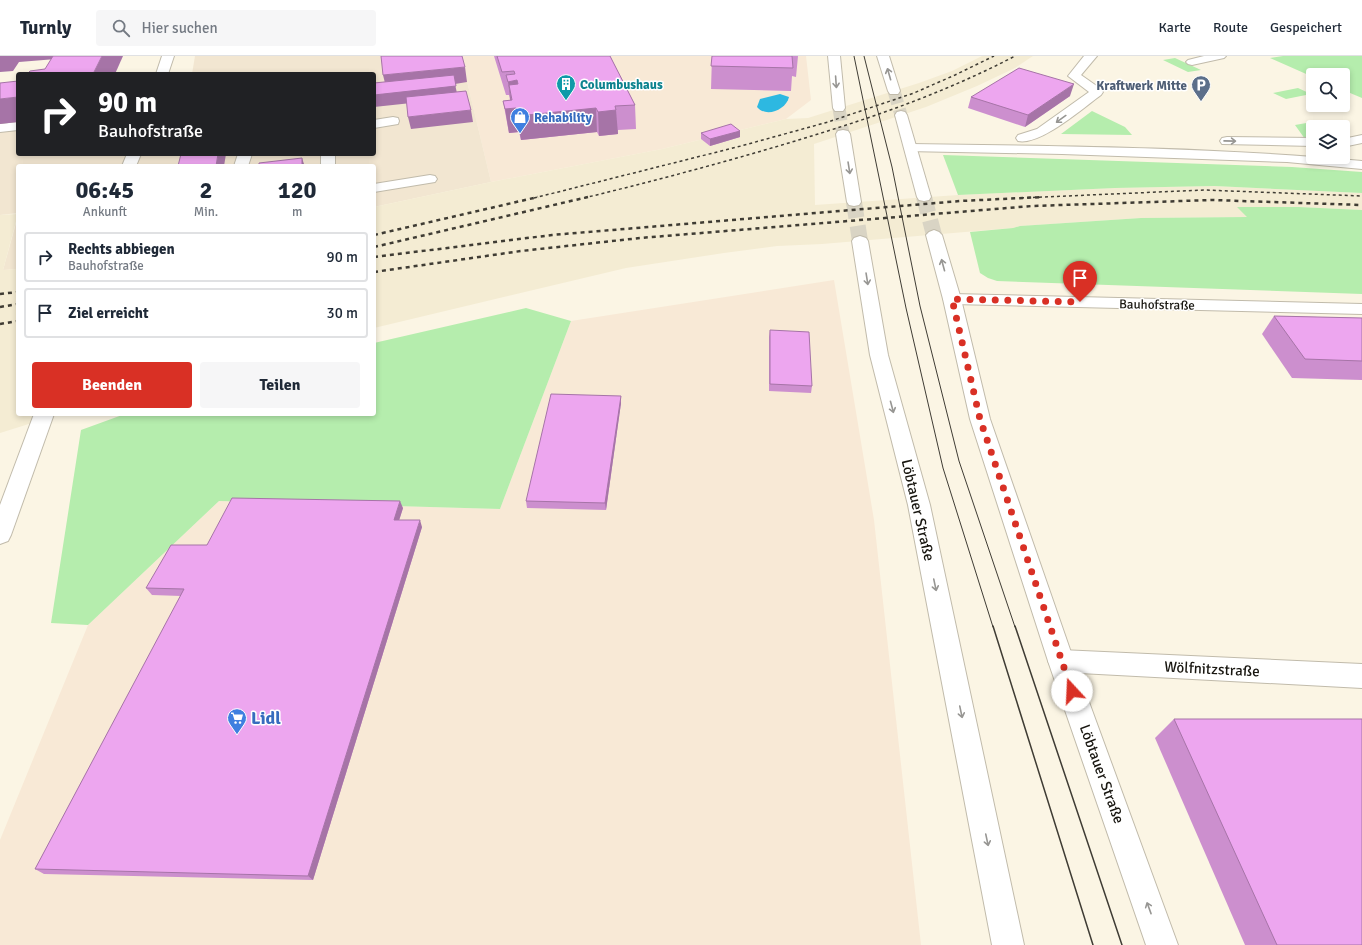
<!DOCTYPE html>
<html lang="de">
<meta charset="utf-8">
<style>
:root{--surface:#fff;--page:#f6f6f7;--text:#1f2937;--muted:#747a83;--line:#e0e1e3;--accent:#d93025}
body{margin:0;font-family:Signika,sans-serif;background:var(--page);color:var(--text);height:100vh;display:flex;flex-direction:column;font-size:15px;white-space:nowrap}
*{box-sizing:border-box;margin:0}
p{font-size:13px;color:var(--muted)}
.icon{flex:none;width:22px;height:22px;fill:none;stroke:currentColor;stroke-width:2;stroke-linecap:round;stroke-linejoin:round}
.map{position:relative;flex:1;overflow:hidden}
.details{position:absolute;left:16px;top:108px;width:360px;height:252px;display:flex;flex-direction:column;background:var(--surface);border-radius:4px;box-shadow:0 2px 6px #0003}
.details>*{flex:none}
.banner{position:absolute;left:16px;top:16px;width:360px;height:84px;border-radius:4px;box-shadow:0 2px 6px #0003;background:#202124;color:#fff;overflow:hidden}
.controls{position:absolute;left:1306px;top:12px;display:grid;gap:8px}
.controls a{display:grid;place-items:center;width:44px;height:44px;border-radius:4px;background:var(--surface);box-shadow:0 2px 6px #0003;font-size:20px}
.pin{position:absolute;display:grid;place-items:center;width:34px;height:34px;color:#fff;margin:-41px -17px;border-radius:50% 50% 50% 0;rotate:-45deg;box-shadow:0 0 4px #0007}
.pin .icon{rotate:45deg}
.me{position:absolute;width:44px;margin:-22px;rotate:340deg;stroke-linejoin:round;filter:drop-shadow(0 0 3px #0008)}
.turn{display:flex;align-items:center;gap:14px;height:84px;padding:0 16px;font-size:18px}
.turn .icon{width:52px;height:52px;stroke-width:2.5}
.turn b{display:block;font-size:28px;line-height:34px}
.eta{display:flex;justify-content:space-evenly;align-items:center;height:68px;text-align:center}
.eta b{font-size:24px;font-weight:700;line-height:28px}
.button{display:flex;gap:8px;margin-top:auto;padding:8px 16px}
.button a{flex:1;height:46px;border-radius:4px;background:var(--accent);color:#fff;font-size:16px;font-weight:700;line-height:46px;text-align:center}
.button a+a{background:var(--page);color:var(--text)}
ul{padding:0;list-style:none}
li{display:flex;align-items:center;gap:12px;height:50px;margin:0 8px 6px;padding:0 8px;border:2px solid var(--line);border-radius:4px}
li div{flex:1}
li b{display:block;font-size:15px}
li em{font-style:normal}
header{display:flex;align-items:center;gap:24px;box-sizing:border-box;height:56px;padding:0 20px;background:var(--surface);border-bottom:1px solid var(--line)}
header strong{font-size:19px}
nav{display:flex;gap:22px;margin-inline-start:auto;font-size:14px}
.search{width:280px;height:36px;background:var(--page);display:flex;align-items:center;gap:10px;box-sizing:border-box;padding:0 14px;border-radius:4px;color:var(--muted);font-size:15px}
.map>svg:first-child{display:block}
</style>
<header>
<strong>Turnly</strong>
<div class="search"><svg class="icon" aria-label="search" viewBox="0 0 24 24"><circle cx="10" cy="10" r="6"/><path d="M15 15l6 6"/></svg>Hier suchen</div>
<nav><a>Karte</a><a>Route</a><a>Gespeichert</a></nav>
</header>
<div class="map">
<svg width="1362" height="889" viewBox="0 0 1362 889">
<rect width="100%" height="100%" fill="#fbf5e4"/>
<g fill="#f8e9d6">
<path d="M461,0H806L811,44L786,63L662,93L491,126Z"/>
<path d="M834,224L874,464L921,889H0V784L88,569L219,445L500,453L571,265Z"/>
</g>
<g fill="#f2e6d1">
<path d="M195,0H461L491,126L374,151V110H18V157L0,159V75L18,73V98H374V18H192Z"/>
<path d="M18,160V213L3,214Z"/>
</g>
<g fill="#f4ecd3">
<path d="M982,0H1033L1015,12L977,30L926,51L814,88L815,149L958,139L1115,132L1214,130L1362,137V154L1299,151H1238L1248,161L1141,162L1020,170L1013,172L822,188L777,190L724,197L626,212L374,272V151L491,126L662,93L786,63L808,62L919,27L952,15Z"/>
<path d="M18,158L3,214L18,213V358H61L0,377V159Z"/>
</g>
<g fill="#b5edad">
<path d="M1283,0H1362V42L1343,34V19H1313V21L1270,2Z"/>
<path d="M1175,2L1201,14L1188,16L1163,4Z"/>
<path d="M1298,32L1311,38L1286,43L1273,37Z"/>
<path d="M1092,55L1125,71L1132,79L1061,78Z"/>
<path d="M1312,66L1315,71H1313V80L1305,83L1295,69Z"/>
<path d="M943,99L1292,111L1362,116V137L1214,130L1115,132L958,139Z"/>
<path d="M1237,151H1299L1362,154V238L997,225L988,222L980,217L970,176L1013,172L1020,170L1141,162L1247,161Z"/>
<path d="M526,252L571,265L500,453L219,445L88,569L51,567L81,374L125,358H374V287Z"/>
</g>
<path fill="#2db8e1" d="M780,38L789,41C786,54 766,62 757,51L760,43Z"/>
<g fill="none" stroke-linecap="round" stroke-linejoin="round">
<g stroke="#d9d4c4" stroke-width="13" stroke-dasharray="13 6" stroke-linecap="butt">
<path d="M894,35L901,59"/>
<path d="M839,52L843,78"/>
</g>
<g stroke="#d9d4c4" stroke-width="16" stroke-dasharray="16 8" stroke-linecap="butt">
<path d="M924,141L934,179"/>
<path d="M854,146L860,185"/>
</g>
<g stroke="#c1bbab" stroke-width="2">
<g id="minor">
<path d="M162,0H174L168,18H156Z"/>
<path d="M1084,0H1097L1081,19L1101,33L1103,36L1101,39C1083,52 1040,90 1018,85L1016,82L1018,79L1037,73L1089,36L1068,20Z"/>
<path d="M1204,0H1226L1224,2L1192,9L1188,8L1186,6L1188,4Z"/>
<path d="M393,61L398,62L399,65L398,68L374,72V64Z"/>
<path d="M18,66V74L0,76V68Z"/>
<path d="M1332,66L1337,67L1338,71H1326L1327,67Z"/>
<path d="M1362,79V87L1343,91V83Z"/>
<path d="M1227,81L1313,82V90L1222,88L1220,85L1222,82Z"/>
<path d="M911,88C1061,90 1213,91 1362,105V113L1287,106L1062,98L906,95L904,92L906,89Z"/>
<path d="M127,98H141L136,110H122Z"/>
<path d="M238,98H252L248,110H234Z"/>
<rect x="321" y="98" width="14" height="12"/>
<path d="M430,119L435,120L437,123L435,126L374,136V128Z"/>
<path d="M952,238L1362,248V258L952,248L946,247L943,243L946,239Z"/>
<path d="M34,358H54L11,479L8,485L0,488V449Z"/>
<path d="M1061,594L1362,608V632L1061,616L1052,613L1048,605L1052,597Z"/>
</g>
</g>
<g stroke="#c1bbab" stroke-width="2">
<g id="major">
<path d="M828,0H840L845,52L843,55H835L833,52Z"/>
<path d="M877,0H889L900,35L898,38H890L888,35Z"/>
<path d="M901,55L905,56L907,59L931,141L929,144L924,145L919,144L917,141L895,59L897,56Z"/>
<path d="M843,74L848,75L850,78L861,146L859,149L854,150L849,149L847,146L836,78L838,75Z"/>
<path d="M934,174L939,176L942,179L961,243L990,363L1074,605L1178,889H1146L1048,605L970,363L943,243L926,179L929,176Z"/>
<path d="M860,180L866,182L868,185L888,299L930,449L1024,889H992L908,449L870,299L852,185L854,182Z"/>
</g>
</g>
<use href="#minor" fill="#fff" fill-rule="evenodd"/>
<use href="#major" fill="#fff" fill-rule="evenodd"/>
<g stroke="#3f3c34" stroke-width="1">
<path d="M854,0L906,252L943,412L993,571"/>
<path d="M864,0L892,111L920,250L959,405L1015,571"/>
</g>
<g stroke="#3f3c34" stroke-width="1.5">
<path d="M993,570L1093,889"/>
<path d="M1015,570L1122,889"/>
</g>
<g stroke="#3f3c34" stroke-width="1.5" stroke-dasharray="3 3" stroke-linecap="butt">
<path d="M534,142L741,90L828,66L914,37L955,19L994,0"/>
<path d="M584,142C662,123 741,102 818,78C886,57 952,33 1015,0"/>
<path d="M1021,142L1204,134L1362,140"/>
</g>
<g stroke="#3f3c34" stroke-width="2.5" stroke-dasharray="4 4" stroke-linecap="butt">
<path d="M374,179L538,141"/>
<path d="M374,191L588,141"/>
<path d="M374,201L552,179L960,145L1043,141"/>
<path d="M374,216L521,195L640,182L1032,150L1212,144L1362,149"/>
<path d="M0,238L18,236"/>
<path d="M0,251L18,248"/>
<path d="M0,268L18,265"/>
</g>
</g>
<g fill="#cc8fce">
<path d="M494,0H610L635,49L636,73L618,74V78L599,80L597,76L521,84L519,76L509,77L503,45L510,44L509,39H506Z"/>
<path d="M712,0H798L796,21L792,20L791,35L711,33Z"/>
<path d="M1070,40L1025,71L968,52L971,41Z"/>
<path d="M740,75V81L710,90L701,83V77Z"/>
<path d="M1274,260L1362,262V324L1292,322L1262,278Z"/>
<path d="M770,274L812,330L811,337L769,335V281Z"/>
<path d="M621,340V347L606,454L527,452L526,445Z"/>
<path d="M403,452L399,464L422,471L313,824L44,818L35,813L181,540L152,539L146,532L207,489Z"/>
<path d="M1174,663L1362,889H1245L1155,682Z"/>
</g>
<g fill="#a674a7">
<path d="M0,0H70L56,3L19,6L13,15L0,16Z"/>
<path d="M102,0H123L115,18H93Z"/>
<path d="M465,11L467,26L455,28L458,42L374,51V39L387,35L383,19Z"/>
<path d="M517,24L520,48L509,29L512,49H511L508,26Z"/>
<path d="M1074,28L1070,40L1025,71L1028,59Z"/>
<path d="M18,41V66L0,68V43Z"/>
<path d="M516,52L519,76L509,77L505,53Z"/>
<path d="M596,52L597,76L521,84L517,60Z"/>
<path d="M471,54L473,66L411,73L408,61Z"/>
<path d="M616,54L618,78L599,80L598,56Z"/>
<path d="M740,75V81L710,90V83Z"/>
<path d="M218,98H226L224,110H216Z"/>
<path d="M302,102L304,108V110H302Z"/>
<path d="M621,340V347L606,454L605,447Z"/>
<path d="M400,445L403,452L397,471L394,464Z"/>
<path d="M420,464L422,471L313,824L308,820Z"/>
</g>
<g fill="#eda6ef" stroke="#a674a7">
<path d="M53,0H102L93,18H27L30,15L45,13Z"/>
<path d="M381,0H462L465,11L383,19Z"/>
<path d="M497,0H610L635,49L615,50L616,54L598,56L596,52L517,60L516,52L505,53L503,45L512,44L509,29L518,28L517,24L508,26L506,19L515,18L514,15L502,16Z"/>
<path d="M712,0H792L793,12L711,10Z"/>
<path d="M1019,12L1074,28L1028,59L971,41Z"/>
<path d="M454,19L456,30L374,39V27Z"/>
<path d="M18,25V41L0,43V27Z"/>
<path d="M466,35L471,54L408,61L406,41Z"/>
<path d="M731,68L740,75L710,83L701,77Z"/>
<path d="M181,98H218L216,110H178Z"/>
<path d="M302,102V110H259V107Z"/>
<path d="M1274,260L1362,262V305L1305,303Z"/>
<path d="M770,274L809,276L812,330L770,328Z"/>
<path d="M551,338L621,340L605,447L526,445Z"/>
<path d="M232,442L400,445L394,464H420L308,820L35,813L184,533L146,532L171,489H207Z"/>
<path d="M1174,663H1362V889H1277Z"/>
</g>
<defs><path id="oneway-shaft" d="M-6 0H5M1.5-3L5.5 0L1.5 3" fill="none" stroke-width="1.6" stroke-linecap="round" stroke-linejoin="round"/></defs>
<g stroke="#979693">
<use href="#oneway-shaft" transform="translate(889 18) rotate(-106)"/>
<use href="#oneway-shaft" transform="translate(836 26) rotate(86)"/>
<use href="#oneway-shaft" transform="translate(1061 63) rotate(144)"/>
<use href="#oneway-shaft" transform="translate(1230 85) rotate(1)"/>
<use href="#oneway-shaft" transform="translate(849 112) rotate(81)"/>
<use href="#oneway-shaft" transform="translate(943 209) rotate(-105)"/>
<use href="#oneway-shaft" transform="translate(867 223) rotate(81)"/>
<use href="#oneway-shaft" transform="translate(892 351) rotate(75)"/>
<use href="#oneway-shaft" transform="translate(935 529) rotate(78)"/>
<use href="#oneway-shaft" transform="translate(961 656) rotate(78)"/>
<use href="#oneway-shaft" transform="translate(987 784) rotate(78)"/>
<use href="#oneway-shaft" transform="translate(1149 852) rotate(-110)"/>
</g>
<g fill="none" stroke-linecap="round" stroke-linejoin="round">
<path stroke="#d93025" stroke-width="7" stroke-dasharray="0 12.6" d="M1072,635L980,363L952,243L1080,246"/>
</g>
<defs>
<g id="building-pin" transform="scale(1)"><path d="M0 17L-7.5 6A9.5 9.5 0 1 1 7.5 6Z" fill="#0f9aa8" stroke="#fff"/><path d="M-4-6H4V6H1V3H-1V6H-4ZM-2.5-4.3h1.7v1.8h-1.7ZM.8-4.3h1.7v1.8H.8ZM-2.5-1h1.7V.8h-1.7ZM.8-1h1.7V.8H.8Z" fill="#fff"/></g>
<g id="parking-pin" transform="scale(1)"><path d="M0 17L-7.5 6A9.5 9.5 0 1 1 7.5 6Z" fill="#5c6f8a" stroke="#fff"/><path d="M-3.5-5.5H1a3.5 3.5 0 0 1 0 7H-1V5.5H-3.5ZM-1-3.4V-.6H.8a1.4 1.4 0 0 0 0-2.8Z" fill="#fff"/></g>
<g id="shop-pin" transform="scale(1)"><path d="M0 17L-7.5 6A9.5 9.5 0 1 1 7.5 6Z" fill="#3f7fe0" stroke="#fff"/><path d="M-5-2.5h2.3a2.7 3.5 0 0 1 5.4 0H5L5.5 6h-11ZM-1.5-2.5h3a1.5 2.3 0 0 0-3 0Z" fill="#fff"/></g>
<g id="supermarket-pin" transform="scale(1)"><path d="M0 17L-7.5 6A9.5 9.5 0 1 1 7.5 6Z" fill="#3f7fe0" stroke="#fff"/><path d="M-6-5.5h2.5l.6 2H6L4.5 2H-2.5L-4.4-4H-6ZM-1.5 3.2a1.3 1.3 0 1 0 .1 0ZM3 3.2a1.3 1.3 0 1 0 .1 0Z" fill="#fff"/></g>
</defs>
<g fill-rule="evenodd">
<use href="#building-pin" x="566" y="28"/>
<use href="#parking-pin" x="1201" y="29"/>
<use href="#shop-pin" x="520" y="61"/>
<use href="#supermarket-pin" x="237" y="662"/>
</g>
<g text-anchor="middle" stroke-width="3" stroke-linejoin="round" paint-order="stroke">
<g font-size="13" font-weight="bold" fill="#0d838f" stroke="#fff" text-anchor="start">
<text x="580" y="33">Columbushaus</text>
</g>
<g font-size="13" font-weight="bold" fill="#4e5e75" stroke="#fff" text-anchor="end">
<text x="1187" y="34">Kraftwerk Mitte</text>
</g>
<g font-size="13" font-weight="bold" fill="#366cbe" stroke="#fff" text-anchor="start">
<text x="534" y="66">Rehability</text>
</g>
<g font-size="13" fill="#181610" stroke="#fff">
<text transform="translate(1157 248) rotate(1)" y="5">Bauhofstraße</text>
</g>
<g font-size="15" fill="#181610" stroke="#fff">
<text transform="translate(918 454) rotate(77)" y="5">Löbtauer Straße</text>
<text transform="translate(1212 613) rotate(3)" y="5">Wölfnitzstraße</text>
<text transform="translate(1102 718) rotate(70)" y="5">Löbtauer Straße</text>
</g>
<g font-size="18" font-weight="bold" fill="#366cbe" stroke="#fff" text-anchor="start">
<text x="251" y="668">Lidl</text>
</g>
</g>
</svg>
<div class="controls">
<a><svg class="icon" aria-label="search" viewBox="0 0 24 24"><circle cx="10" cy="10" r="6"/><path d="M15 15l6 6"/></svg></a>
<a><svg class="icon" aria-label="layers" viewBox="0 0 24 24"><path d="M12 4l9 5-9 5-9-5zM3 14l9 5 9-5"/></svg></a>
</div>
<div class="pin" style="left:1080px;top:246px;background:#d93025"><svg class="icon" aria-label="arrive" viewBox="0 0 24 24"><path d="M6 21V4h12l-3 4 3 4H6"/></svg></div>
<svg class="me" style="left:1072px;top:635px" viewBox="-20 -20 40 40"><circle r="19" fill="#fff"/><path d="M0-13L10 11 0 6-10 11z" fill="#d93025"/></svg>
<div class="banner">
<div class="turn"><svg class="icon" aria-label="right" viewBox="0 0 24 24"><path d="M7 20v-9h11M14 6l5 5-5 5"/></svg><div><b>90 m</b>Bauhofstraße</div></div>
</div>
<section class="details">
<div class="eta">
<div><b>06:45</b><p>Ankunft</p></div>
<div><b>2</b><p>Min.</p></div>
<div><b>120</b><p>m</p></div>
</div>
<ul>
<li><svg class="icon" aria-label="right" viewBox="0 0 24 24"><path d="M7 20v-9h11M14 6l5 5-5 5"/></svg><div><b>Rechts abbiegen</b><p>Bauhofstraße</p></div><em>90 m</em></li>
<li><svg class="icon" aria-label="arrive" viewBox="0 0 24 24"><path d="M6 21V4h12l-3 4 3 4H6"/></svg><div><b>Ziel erreicht</b></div><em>30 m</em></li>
</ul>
<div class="button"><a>Beenden</a><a>Teilen</a></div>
</section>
</div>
